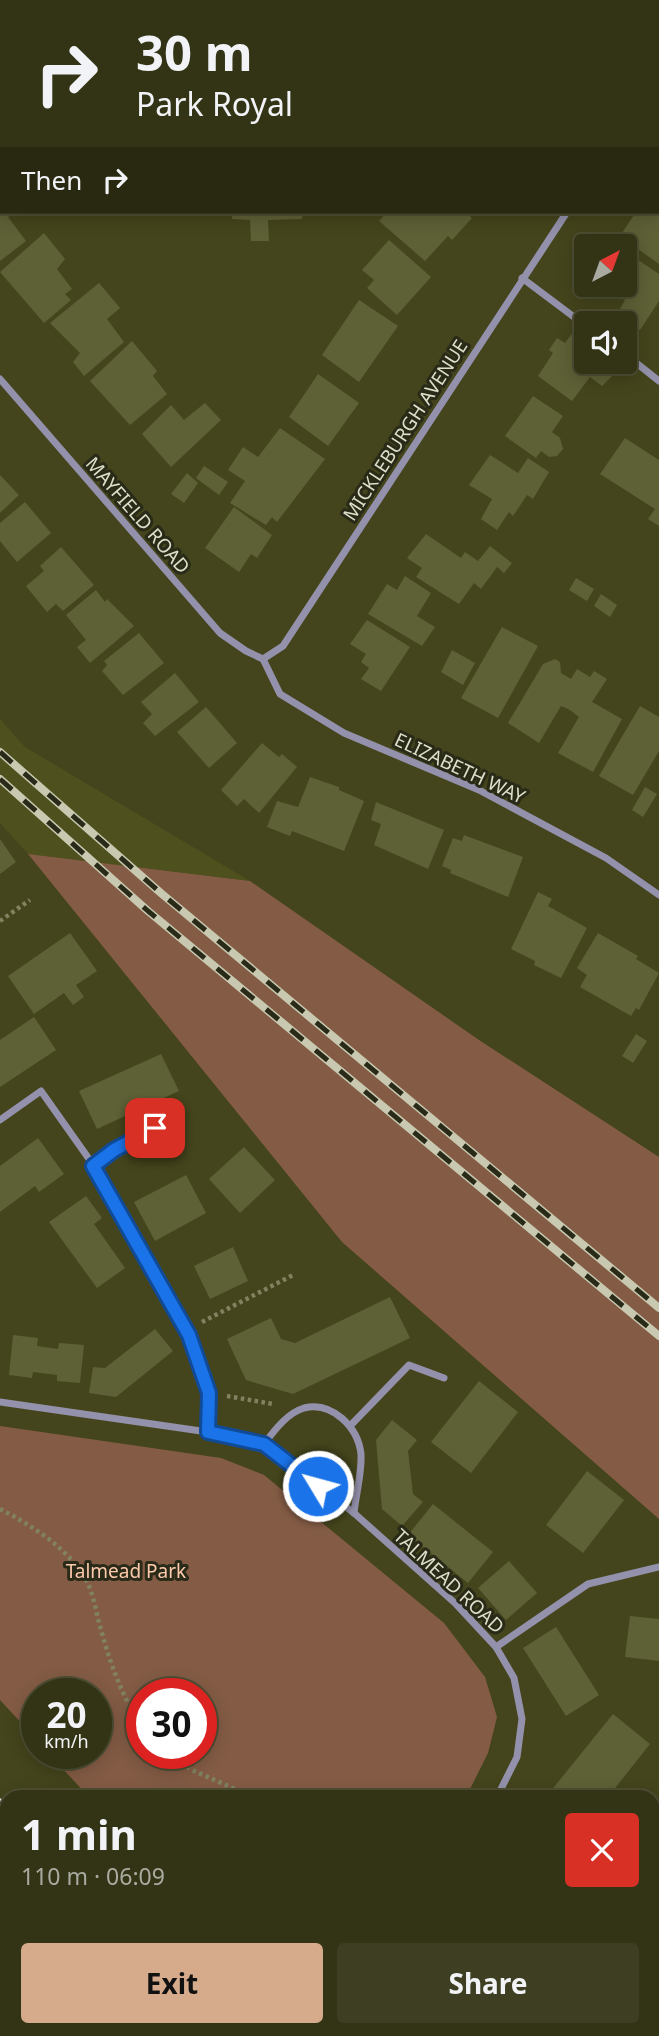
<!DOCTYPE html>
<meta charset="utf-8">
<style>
:root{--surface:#333415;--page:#3e3f22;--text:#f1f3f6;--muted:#a9aaa0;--line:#4e4f34;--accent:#d6ab8b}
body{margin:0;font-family:"Noto Sans",sans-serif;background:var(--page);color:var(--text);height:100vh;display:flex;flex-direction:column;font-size:26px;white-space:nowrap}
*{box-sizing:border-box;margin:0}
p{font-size:23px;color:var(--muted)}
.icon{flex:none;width:38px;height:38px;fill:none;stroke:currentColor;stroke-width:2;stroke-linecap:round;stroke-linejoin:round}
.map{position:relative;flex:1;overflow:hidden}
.details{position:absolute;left:0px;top:1790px;width:660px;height:247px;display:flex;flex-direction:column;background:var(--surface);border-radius:21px 21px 0 0;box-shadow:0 4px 18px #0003,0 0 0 2px var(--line)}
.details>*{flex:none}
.guide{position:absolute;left:0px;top:0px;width:660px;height:214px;box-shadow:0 4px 18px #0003,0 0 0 2px var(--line);background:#333415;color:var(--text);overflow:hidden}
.needle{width:46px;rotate:41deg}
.controls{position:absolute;left:574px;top:234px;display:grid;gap:14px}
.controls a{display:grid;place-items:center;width:63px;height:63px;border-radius:7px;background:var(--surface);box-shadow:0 4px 18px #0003,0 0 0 2px var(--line);font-size:35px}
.speed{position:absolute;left:21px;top:1678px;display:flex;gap:14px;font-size:35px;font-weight:700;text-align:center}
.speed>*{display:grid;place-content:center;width:91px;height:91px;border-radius:50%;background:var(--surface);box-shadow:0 4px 18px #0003,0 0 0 2px var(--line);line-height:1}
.speed small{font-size:18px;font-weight:400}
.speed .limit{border:10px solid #d22;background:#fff;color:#111}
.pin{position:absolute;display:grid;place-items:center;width:60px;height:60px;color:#fff;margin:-30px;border-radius:14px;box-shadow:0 4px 10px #0006}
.me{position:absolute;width:77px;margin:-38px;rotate:307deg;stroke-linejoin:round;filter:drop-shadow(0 0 5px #0008)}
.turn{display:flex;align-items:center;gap:24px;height:147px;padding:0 21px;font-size:32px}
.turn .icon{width:91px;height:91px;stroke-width:2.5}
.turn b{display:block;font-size:49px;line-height:60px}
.then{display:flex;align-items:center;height:66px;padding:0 21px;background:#0003;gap:14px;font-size:26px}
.round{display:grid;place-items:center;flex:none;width:74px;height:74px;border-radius:7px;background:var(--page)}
.overview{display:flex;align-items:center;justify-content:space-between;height:119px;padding:0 21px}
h1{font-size:42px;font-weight:700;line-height:52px}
.button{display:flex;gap:14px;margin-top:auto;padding:14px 21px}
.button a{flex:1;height:80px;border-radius:7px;background:var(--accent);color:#111;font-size:28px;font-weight:700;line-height:80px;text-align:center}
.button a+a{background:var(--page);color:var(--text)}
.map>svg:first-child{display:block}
</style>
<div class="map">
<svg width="659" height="2036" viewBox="0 0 659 2036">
<rect width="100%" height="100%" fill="#44451c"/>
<path fill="#4e501e" d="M0,719L25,747L250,881L28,854L0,823Z"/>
<g fill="#845c45" fill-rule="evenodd">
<path d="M28,854L250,881L479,1040L659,1157V1519L342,1242Z"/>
<path d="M0,1426L221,1458L264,1475L444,1623L485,1677L497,1717L488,1753L466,1797H89L49,1754H96V1694H37V1740L0,1700ZM142,1694H201V1754H142Z"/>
<path d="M275,2030H455L441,2036H279Z"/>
</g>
<g fill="#5e6036">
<path d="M0,212H16L8,217L26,241L0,261Z"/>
<path d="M232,212H302V219L268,220L269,241H251L250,220L232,219Z"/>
<path d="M387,212H465L472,218L452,240L448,236L425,261L379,221Z"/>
<path d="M636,212H659V264L620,236Z"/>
<path d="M44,233L65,259L57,269L72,289L65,294L71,300L44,323L0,272Z"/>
<path d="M389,240L431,277L397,315L367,288L374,280L362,270Z"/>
<path d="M625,251L659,274V301L640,330L617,314L625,300L604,285H625Z"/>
<path d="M99,283L120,308L107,319L124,342L84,376L73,362L80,353L50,323Z"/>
<path d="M359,300L398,326L359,382L322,355Z"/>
<path d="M576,328L586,335V362H616V372L602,386L590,377L572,401L538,376L553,353L549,350L557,338L565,343Z"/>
<path d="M132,341L157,371L153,376L167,394L130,425L90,381Z"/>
<path d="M318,374L359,403L328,446L289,417Z"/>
<path d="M533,396L563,416L552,432L560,438L563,449L557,456L549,457L541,451L536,458L505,436Z"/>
<path d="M205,403L221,420L171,467L142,434L171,405L184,420Z"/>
<path d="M280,428L325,459L277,522L272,517L266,525L230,503L245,481L228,470L243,447L258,457Z"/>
<path d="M625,438L659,460V526L648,519L655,509L600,474Z"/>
<path d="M490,455L518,473L528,458L549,472L533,499L527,495L513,516L509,512L497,530L481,519L492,499L469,485Z"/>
<path d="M204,466L228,482L219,495L196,478Z"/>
<path d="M187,473L198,483L184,503L171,494Z"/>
<path d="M0,475L19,495L0,513Z"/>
<path d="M25,502L51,533L17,562L0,541V523Z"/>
<path d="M234,507L272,535L257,558L251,554L239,572L205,548Z"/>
<path d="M426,534L461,558L465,552L478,561L490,546L512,563L504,573L497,567L481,589L474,583L459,604L416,577L422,568L407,558Z"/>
<path d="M61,547L94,585L63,611L56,604L47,612L26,586L44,571L40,566Z"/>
<path d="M405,576L431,593L417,616L435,627L422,646L368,614L387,584L397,590Z"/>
<path d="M576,578L594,589L587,601L569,590Z"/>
<path d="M96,590L105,602L107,599L134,626L90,663L77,647L86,640L66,615Z"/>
<path d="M601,594L617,605L610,617L594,606Z"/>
<path d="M367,620L410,647L381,691L361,679L369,668L361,662L366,654L350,644Z"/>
<path d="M502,627L538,646L498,718L461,698Z"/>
<path d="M139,633L164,663L123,695L102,671L107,665L104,661Z"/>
<path d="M452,650L475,663L463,685L441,672Z"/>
<path d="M555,659L560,662L561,673L571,679L577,669L590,677L594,671L607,679L592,702L622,719L593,772L558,753L579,717L570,710L561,706L539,743L508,723L543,664Z"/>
<path d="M175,673L199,702L155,736L143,723L152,714L141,702Z"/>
<path d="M640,706L659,717V751L633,795L599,776Z"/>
<path d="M206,707L237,743L209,768L177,732Z"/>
<path d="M262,743L279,757L282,754L297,767L259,813L244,799L237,806L221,790Z"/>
<path d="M310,777L339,787V790L364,801L344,851L292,831L290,836L267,827L277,801L298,807Z"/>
<path d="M645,787L657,794L643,817L632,810Z"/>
<path d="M376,802L444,830L428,869L374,845L381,824L371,820Z"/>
<path d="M464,835L523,857L508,897L450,873L451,870L442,866L453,838L462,841Z"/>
<path d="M0,839L16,862L0,874Z"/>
<path d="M538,892L552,899L548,906L587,928L561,978L534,965L535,961L511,949Z"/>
<path d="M70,933L97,971L76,985L84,997L73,1005L64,993L34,1014L8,976Z"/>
<path d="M598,933L638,956L636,959L659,973L639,1010L636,1008L631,1016L580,987L587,975L577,968Z"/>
<path d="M34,1017L56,1050L0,1087V1040Z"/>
<path d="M636,1034L647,1041L633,1063L622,1056Z"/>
<path d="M161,1054L179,1091L97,1129L79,1091Z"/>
<path d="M38,1138L64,1174L39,1192L35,1186L0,1212V1166Z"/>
<path d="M244,1147L275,1180L240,1213L209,1179Z"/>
<path d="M186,1175L206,1213L155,1241L134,1202Z"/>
<path d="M86,1196L102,1218L94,1224L125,1268L97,1288L49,1222Z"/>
<path d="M233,1247L248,1281L210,1299L194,1266Z"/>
<path d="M390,1297L410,1338L293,1394L246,1380L227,1339L271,1318L281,1339L295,1343Z"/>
<path d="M155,1329L173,1351L116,1397L89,1393L93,1367L105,1368Z"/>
<path d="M13,1335L38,1338L37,1346L58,1349L59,1343L84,1345L80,1383L57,1381V1375L33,1372L32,1378L9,1375Z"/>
<path d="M479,1381L518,1412L471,1473L431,1442Z"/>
<path d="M392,1420L417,1440L408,1451L413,1494L423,1502L402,1526L382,1509L376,1440Z"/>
<path d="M587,1471L624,1500L583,1553L546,1525Z"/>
<path d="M433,1504L493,1552L468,1583L408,1535Z"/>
<path d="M509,1561L537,1593L506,1620L478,1588Z"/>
<path d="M630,1616L659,1619V1661L625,1657Z"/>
<path d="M556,1627L599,1695L566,1716L523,1648Z"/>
<path d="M613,1714L650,1744L608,1797H546Z"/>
<path d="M659,1994V2026H653V1995Z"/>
</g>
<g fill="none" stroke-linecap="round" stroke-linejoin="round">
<g stroke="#818260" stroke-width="4.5" stroke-dasharray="3.5 3.5" stroke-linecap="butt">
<path d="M0,921L30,900"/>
<path d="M202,1322L293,1275"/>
<path d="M227,1396L273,1404"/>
<path d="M0,1509C33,1526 73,1551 89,1586C95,1601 97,1618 102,1633C111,1667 124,1699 142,1728"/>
<path d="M170,1754L192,1770L253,1797"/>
</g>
<g stroke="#9491ac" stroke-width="7">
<path d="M258,2L259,0"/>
<path d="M658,78L659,77"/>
<path d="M522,278L586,326"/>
<path d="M625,354L659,381"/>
<path d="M0,379L220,633L246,651L263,659"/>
<path d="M263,659L283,646L567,212"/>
<path d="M263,659L280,694L344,733L479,790L606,858L659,895"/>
<path d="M0,1120L41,1091L94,1166L189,1335L209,1393L208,1432"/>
<path d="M94,1166L114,1150L176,1117"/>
<path d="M0,1402L208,1432L264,1444L354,1513L456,1604L496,1647L514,1678L522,1719L517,1757L497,1797"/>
<path d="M350,1426L409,1365L444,1378"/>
<path d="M264,1444C274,1431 287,1413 304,1408C332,1401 358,1427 361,1454C362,1473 356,1494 354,1513"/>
<path d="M496,1647L588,1584L659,1567"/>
<path d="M600,2030L605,2036"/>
<path d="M480,2036L495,2030"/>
</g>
<g stroke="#f2f1fc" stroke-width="19">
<path d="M0,1808L7,1816"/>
<path d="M0,1918L7,1925"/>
<path d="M0,2010L7,2017"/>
<path d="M20,2030L25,2036"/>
<path d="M107,2030L113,2036"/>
<path d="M189,2030L194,2036"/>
</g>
<g stroke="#c8c9b0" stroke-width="8">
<g id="rail">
<path d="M0,752L162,894L659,1308"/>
<path d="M0,779L148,911L659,1336"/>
</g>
</g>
<use href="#rail" stroke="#292a18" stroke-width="5" stroke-dasharray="16" stroke-linecap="butt"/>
</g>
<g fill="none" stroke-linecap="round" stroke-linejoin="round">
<g stroke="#114b97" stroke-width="18">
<path id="route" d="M155,1128L114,1150L93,1166L189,1335L209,1393L208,1432L264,1444L318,1486"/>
</g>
<use href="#route" stroke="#1a73e8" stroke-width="12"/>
</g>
<g text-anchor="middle" stroke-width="6" stroke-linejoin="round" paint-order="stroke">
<g font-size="19" fill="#dedfc9" stroke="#292a18">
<text transform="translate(405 430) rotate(-57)" y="7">MICKLEBURGH AVENUE</text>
<text transform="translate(138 515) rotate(49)" y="7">MAYFIELD ROAD</text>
<text transform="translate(460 768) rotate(25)" y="7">ELIZABETH WAY</text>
<text transform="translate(449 1581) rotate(43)" y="7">TALMEAD ROAD</text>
</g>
<g font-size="19" fill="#fdc9ac" stroke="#292a18">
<text x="126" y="1578">Talmead Park</text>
</g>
</g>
</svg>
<div class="controls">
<a><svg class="needle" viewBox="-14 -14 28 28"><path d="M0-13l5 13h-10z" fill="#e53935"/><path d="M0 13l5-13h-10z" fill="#a9aaa0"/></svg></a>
<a><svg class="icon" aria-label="sound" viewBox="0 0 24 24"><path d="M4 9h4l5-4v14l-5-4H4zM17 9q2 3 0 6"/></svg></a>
</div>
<div class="speed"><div>20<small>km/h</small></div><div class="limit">30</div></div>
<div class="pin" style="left:155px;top:1128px;background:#d93025"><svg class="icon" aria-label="arrive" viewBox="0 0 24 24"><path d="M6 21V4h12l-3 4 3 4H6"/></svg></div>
<svg class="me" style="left:318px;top:1486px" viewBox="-20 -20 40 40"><circle r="17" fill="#1a73e8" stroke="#fff" stroke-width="3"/><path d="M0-11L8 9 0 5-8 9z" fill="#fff"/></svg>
<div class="guide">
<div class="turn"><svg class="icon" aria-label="right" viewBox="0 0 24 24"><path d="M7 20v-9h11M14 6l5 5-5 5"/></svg><div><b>30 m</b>Park Royal</div></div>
<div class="then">Then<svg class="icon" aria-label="right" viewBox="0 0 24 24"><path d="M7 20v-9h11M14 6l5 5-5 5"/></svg></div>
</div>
<section class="details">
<div class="overview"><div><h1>1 min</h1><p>110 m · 06:09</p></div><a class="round" style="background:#d93025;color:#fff"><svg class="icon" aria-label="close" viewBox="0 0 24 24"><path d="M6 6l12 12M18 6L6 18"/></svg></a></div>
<div class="button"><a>Exit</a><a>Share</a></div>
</section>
</div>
